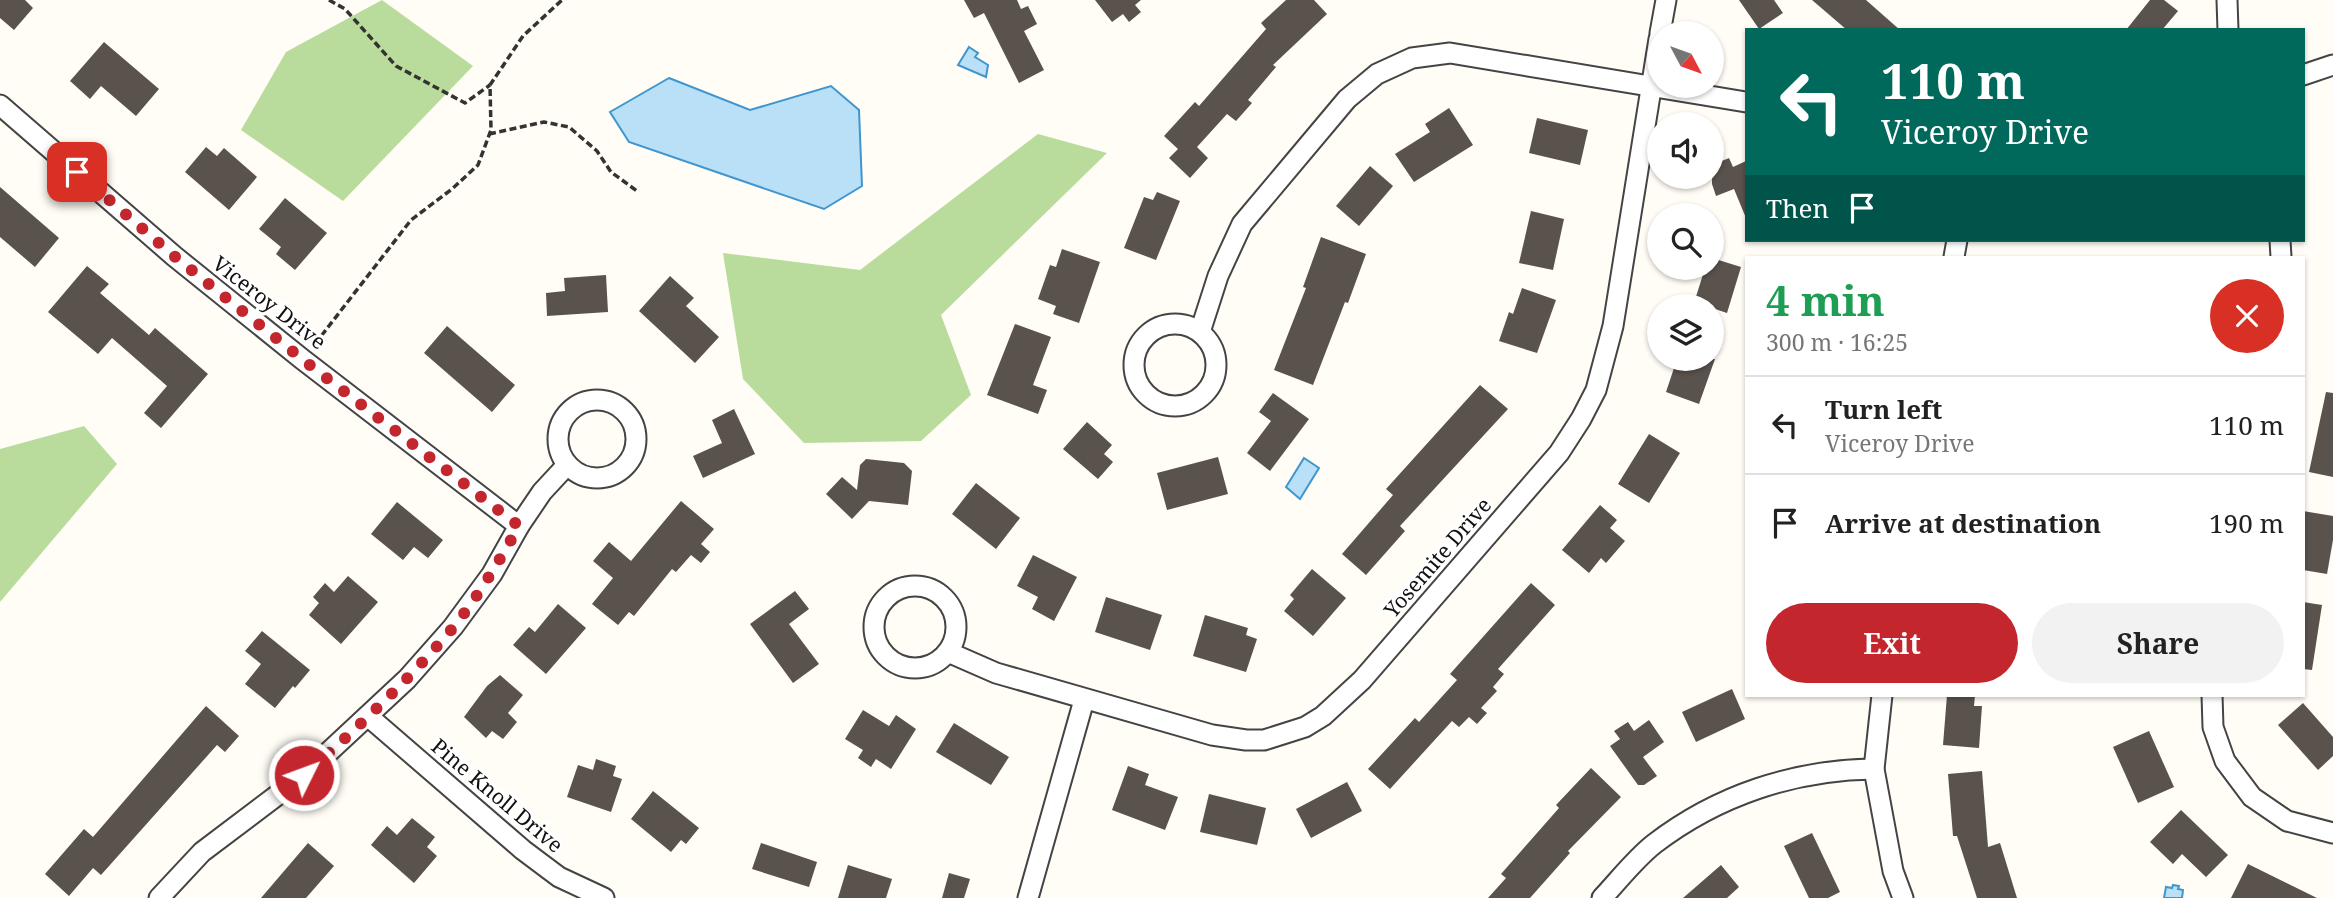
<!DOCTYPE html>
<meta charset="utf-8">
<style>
:root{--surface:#fff;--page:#f2f2f2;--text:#222;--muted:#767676;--line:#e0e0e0;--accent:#c4262e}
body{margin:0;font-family:"Noto Serif",serif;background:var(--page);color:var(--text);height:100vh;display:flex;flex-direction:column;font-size:26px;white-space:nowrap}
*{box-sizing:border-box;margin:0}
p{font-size:23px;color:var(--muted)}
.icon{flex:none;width:38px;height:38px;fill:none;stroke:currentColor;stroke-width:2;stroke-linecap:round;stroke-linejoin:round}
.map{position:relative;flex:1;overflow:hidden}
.panel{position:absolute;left:1745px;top:256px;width:560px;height:441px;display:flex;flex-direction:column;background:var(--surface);border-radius:0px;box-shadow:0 2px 5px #0004}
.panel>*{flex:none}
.banner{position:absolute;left:1745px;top:28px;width:560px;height:214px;border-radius:0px;box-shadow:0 2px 5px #0004;background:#00695c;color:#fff;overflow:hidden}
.needle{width:46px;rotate:131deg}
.tools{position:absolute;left:1647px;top:21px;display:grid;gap:14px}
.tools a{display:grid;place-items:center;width:77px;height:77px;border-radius:50%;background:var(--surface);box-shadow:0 2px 5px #0004;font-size:35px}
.pin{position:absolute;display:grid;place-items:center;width:60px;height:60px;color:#fff;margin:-30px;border-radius:14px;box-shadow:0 4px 10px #0006}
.me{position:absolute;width:77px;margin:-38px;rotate:48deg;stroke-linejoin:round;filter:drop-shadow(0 0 5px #0008)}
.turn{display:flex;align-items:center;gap:24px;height:147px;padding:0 21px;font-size:32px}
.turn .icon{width:91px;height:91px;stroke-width:2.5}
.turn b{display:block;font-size:49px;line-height:60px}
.then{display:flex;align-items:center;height:66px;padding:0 21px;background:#0003;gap:14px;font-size:26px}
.round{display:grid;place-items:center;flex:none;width:74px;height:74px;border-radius:37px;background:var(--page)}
.head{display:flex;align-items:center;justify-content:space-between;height:119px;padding:0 21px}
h1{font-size:42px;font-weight:700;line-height:52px;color:#1e9e55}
.action{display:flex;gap:14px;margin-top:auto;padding:14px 21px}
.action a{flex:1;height:80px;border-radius:42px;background:var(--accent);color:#fff;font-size:28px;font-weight:700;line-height:80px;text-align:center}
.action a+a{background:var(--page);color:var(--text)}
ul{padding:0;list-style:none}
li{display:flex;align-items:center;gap:21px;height:98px;padding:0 21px;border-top:2px solid var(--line)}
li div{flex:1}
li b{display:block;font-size:26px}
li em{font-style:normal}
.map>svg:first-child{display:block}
</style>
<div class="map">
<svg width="2333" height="898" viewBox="0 0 2333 898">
<rect width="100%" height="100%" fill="#fffdf5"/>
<g fill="#b9dc9c">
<path d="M382,0L473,66L343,201L241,130L286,52Z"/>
<path d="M1038,134L1107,153L941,315L971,395L921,441L804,443L743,379L723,253L860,270Z"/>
<path d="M84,426L117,464L0,602V449Z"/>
</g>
<g fill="#b9e0f7" stroke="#3f96cf" stroke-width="2">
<path d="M969,47L978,53L975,57L988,65L986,77L958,65Z"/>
<path d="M669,78L750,110L831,86L859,110L862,186L824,209L629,142L610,112Z"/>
<path d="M1304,458L1319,468L1300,499L1286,487Z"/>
<path d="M2173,885L2179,886L2178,889L2183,890L2182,898H2164L2166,887L2172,888Z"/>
</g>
<g fill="#5a524d">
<path d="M0,0H25L33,8L14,30L0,18Z"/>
<path d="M964,0H1017L1021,9L1028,6L1037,24L1024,31L1044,70L1019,83L984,13L974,18Z"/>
<path d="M1095,0H1141L1135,5L1141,12L1129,22L1123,14L1112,22Z"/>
<path d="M1286,0H1314L1327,14L1273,65L1276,67L1248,100L1252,103L1236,121L1227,114L1197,147L1208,158L1190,178L1169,158L1178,149L1164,136L1195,102L1199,106L1266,29L1261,23Z"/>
<path d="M1739,0H1774L1783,13L1759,29Z"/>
<path d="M1812,0H1866L1900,30H1847Z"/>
<path d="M2150,0H2164L2178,11L2162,30H2126Z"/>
<path d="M104,42L159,89L136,116L101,86L90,99L70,81Z"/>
<path d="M1449,108L1473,145L1414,182L1395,154L1430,132L1425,124Z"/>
<path d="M1537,118L1588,130L1580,165L1529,153Z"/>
<path d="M206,147L217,156L224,148L257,177L229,210L185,172Z"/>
<path d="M1729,158L1733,167L1746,161V218L1734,189L1716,196L1712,184V165Z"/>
<path d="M1370,166L1393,186L1359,226L1336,206Z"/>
<path d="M0,187L59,238L35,267L0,237Z"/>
<path d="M1157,192L1180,201L1156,260L1124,248L1144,197L1153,200Z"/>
<path d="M285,198L327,233L295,270L276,254L281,247L259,229Z"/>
<path d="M1531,211L1564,219L1553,270L1519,263Z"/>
<path d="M1321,237L1366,254L1348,303L1345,302L1313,385L1274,370L1306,288L1303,287Z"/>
<path d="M1062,249L1100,262L1079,323L1053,314L1056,306L1038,299L1050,265L1056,267Z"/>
<path d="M1712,258L1741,267L1727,313L1712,308V306L1694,303L1705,268H1712Z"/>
<path d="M87,266L109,284L100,293L149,335L155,328L208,374L161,428L144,413L167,386L112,338L98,354L48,312Z"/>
<path d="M606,275L608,312L547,316L546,293L565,291L564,278Z"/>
<path d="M670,276L694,298L686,306L719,337L695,363L639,311Z"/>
<path d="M1522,288L1556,300L1537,353L1499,341L1509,312L1513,314Z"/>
<path d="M1015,324L1051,337L1033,385L1047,390L1038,414L987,395Z"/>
<path d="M447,326L515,385L492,412L424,353Z"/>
<path d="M1677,359H1715L1699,404L1666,392Z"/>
<path d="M1480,385L1508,409L1400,526L1405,531L1366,575L1342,554L1393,495L1386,489Z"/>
<path d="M2326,392L2333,393V477L2309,472Z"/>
<path d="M1273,393L1309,419L1270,471L1247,453L1271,421L1259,412Z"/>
<path d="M734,409L755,454L703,478L693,456L722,443L712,420Z"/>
<path d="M1087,422L1112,445L1104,454L1113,462L1098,479L1063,449Z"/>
<path d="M1649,434L1680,453L1649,503L1618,484Z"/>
<path d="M1218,457L1228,494L1167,510L1157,473Z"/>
<path d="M866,459L904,463L912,471L908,505L869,501L852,519L826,494L842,477L857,490L860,465Z"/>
<path d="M976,483L1020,518L996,549L952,514Z"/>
<path d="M681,501L714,529L701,544L710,552L701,563L691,555L676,572L672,569L634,616L629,612L618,625L592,604L613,578L593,561L609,542L631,561Z"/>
<path d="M397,502L443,540L428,558L414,547L403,560L371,534Z"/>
<path d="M1600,505L1617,520L1610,528L1625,541L1606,563L1601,558L1589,573L1562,550Z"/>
<path d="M2303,511L2333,516V540L2327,574L2303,570Z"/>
<path d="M1033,555L1077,577L1054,621L1032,609L1038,597L1017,586Z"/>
<path d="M1312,569L1346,598L1313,636L1284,611L1294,599L1290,595Z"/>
<path d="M348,576L378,602L341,644L309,615L319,603L313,597L325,583L334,592Z"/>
<path d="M1531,583L1555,605L1498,669L1504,674L1493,687L1497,691L1481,708L1487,713L1477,724L1469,717L1459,727L1452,721L1390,789L1368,769L1415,718L1419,722L1457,680L1450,674Z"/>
<path d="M795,591L809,609L789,624L819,664L793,683L750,624Z"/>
<path d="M1106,597L1162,615L1150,650L1095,632Z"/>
<path d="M2303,602L2322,605L2312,670L2303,669Z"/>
<path d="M558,604L586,628L546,674L513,645L529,627L535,632Z"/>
<path d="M1205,615L1248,628L1246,635L1257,639L1246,672L1193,656Z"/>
<path d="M262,631L310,670L295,688L293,686L275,708L245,684L261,664L245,651Z"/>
<path d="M500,675L523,695L508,713L517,722L503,739L492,731L486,738L464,717L487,686Z"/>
<path d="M1732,689L1745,719L1696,742L1682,712Z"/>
<path d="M1947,695H1975L1974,706H1982L1979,748L1943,745Z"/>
<path d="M2303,703L2333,737V756L2318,770L2278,725Z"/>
<path d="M206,706L239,736L225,752L217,745L101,875L93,868L69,896L45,874L84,829L93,837Z"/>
<path d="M863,710L889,726L896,715L916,729L891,769L876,759L871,767L858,758L863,750L845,739Z"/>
<path d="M1649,720L1664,742L1643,757L1657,776L1644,785H1638L1610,746L1620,739L1614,731L1628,722L1634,731Z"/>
<path d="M954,723L1009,757L991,785L936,752Z"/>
<path d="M2149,731L2174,787L2138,803L2113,747Z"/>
<path d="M596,759L616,766L613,776L622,779L611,812L567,797L578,765L593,770Z"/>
<path d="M1128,766L1149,774L1145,785L1178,797L1165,830L1112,810Z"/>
<path d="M1591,768L1621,797L1568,851L1570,853L1530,898H1488L1506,878L1501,874L1559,808L1556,805Z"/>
<path d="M1982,771L1988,847L2000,843L2017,898H1977L1957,836H1953L1948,774Z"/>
<path d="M1347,782L1362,811L1311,838L1296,809Z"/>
<path d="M653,791L699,828L686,844L681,840L671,852L631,819Z"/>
<path d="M1209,794L1266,808L1257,845L1200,832Z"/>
<path d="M2181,810L2228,855L2206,877L2182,854L2173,864L2150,842Z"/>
<path d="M412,818L435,837L427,847L437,856L414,883L371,845L387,826L397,835Z"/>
<path d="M1812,833L1840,892L1828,898H1809L1784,846Z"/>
<path d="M308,843L334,866L306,898H261Z"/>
<path d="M761,843L817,862L809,887L752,869Z"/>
<path d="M2248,864L2317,898H2231Z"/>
<path d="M848,865L892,879L886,898H838Z"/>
<path d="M1721,865L1739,887L1727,898H1683Z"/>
<path d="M949,873L970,879L964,898H942Z"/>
</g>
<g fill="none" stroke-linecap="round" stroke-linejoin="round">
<g stroke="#444" stroke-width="23">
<g id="minor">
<path d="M2227,0L2228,30"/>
<path d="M1660,33L1666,0"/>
<path d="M2303,75L2333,65"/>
<path d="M0,105L174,256L302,359L519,526"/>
<path d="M2280,240L2281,257"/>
<path d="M1954,257L1957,240"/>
<circle cx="1175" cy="365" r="41"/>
<path d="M1200,332L1218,276L1242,224L1347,99L1377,74L1412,58L1450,53L1746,102"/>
<circle cx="597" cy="439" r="39"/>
<circle cx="915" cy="627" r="41"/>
<path d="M948,652L996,673L1212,735L1246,740H1264L1305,727L1323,716L1362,680L1559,453L1581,419L1596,390L1613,326L1659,39"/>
<path d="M1882,695L1874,769L1893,871L1903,898"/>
<path d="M2212,695L2213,727L2225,761L2252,797L2287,821L2333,833"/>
<path d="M369,717L523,850L559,877L604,898"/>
<path d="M159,898L202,852L304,775L407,679L453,627L492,574L519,526L542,492L567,465"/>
<path d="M1028,898L1084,700"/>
<path d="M1602,898C1619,880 1635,859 1654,844C1718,795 1794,770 1874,769"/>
</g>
</g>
<g stroke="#333" stroke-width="3.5" stroke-dasharray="7 3.5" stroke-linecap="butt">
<path d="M329,0L345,9L396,66L465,103L490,85"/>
<path d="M489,134L544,122L569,127L597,151L611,172L637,191"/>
<path d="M315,344L411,220L452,189L478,165L491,130L490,85L523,36L562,0"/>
</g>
<use href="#minor" stroke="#fff" stroke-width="19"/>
</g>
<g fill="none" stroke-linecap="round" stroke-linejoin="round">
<path stroke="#c4262e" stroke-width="12" stroke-dasharray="0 21.6" d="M77,172L174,256L302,359L519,526C499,561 478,597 452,629C407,682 356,729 304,775"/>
</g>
<g text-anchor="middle" stroke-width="7" stroke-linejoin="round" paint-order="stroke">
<g font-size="21" fill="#111" stroke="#fff">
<text transform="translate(269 303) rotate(38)" y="7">Viceroy Drive</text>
<text transform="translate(1438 558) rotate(-49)" y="7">Yosemite Drive</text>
<text transform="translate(497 796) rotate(40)" y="7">Pine Knoll Drive</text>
</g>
</g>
</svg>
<div class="tools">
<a><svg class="needle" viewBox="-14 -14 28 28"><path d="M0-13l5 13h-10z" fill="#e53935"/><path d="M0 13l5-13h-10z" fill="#767676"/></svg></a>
<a><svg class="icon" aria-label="sound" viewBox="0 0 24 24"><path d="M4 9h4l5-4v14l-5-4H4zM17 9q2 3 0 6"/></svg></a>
<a><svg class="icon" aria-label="search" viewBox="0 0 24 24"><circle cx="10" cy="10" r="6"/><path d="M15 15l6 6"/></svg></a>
<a><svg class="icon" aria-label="layers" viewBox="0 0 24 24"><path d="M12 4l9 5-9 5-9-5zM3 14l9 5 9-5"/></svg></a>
</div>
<div class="pin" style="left:77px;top:172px;background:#d93025"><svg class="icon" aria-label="arrive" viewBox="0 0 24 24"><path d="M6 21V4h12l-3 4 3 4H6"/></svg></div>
<svg class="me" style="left:304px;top:775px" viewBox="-20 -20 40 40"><circle r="17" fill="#c4262e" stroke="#fff" stroke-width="3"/><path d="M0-11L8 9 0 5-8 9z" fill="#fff"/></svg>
<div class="banner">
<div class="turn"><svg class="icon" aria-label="left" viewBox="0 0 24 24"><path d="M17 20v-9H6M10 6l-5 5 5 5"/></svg><div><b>110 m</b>Viceroy Drive</div></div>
<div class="then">Then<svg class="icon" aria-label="arrive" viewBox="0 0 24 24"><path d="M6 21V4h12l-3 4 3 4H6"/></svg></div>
</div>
<section class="panel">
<div class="head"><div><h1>4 min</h1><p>300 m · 16:25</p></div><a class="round" style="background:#d93025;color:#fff"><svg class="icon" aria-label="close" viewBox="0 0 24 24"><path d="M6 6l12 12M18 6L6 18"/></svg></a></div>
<ul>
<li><svg class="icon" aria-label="left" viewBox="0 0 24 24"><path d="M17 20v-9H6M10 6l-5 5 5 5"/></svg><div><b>Turn left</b><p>Viceroy Drive</p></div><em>110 m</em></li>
<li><svg class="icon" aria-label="arrive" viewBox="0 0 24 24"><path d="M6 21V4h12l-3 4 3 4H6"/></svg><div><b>Arrive at destination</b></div><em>190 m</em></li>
</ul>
<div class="action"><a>Exit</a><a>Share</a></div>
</section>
</div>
